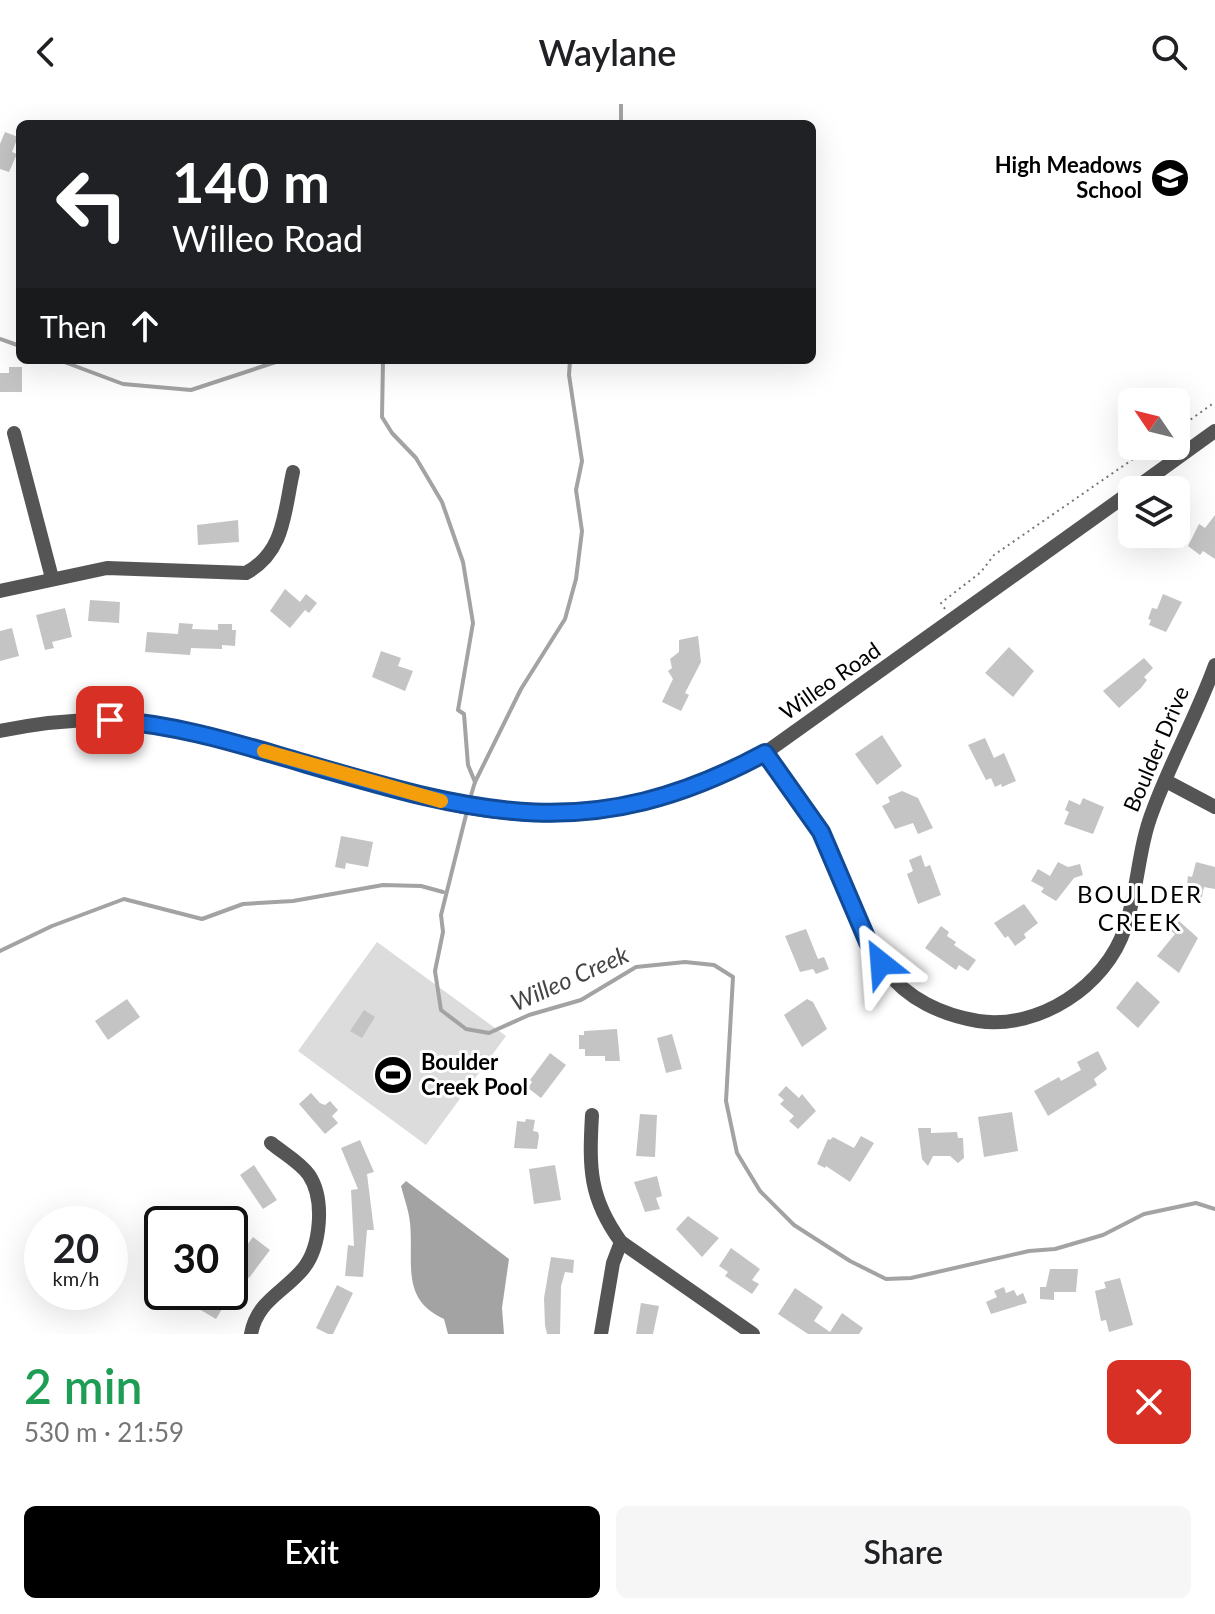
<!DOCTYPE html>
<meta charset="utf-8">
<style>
:root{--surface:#fff;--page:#f6f6f6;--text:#202124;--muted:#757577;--accent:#000}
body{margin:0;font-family:Lato,sans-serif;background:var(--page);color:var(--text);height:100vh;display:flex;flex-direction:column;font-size:30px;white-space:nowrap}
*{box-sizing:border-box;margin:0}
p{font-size:26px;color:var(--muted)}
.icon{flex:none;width:44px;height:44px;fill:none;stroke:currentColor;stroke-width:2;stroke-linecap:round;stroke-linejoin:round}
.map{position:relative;height:1230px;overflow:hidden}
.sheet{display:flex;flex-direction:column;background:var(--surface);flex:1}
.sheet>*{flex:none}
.hud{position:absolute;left:16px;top:16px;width:800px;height:244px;border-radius:12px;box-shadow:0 8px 32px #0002;background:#202124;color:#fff;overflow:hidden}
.needle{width:52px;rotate:305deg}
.controls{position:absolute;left:1118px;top:284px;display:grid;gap:16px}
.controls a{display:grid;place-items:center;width:72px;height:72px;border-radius:12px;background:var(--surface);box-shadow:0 8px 32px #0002;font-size:40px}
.speed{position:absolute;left:24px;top:1102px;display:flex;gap:16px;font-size:40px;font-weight:700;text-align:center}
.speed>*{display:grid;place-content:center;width:104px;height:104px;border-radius:50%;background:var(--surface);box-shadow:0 8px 32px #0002;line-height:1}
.speed small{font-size:20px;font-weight:400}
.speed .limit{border:4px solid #111;border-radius:12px;background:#fff;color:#111}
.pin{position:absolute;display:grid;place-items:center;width:68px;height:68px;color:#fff;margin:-34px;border-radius:16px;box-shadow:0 4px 12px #0006}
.me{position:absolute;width:88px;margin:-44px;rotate:332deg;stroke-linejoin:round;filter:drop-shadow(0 0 6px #0008)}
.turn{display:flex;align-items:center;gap:28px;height:168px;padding:0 24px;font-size:36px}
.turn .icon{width:104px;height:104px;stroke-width:2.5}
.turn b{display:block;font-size:56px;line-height:68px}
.then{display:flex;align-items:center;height:76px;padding:0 24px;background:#0003;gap:16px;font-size:30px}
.round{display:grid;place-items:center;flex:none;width:84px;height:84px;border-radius:12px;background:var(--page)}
.head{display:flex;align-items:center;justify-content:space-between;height:136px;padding:0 24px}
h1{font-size:48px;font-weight:600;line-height:60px;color:#1e9e55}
.primary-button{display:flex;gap:16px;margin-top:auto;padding:16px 24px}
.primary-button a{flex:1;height:92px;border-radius:12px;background:var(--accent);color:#fff;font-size:32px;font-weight:600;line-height:92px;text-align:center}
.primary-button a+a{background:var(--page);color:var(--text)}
header{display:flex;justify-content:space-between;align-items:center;height:104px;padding:0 24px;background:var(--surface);font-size:36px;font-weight:600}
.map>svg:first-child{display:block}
</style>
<header><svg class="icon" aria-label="back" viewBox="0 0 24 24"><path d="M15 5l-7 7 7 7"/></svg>Waylane<svg class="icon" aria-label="search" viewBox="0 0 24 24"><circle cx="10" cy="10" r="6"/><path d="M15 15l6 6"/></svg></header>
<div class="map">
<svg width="1215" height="1230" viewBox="0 0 1215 1230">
<rect width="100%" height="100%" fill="#fff"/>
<path fill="#dcdcdc" d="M377,838L506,932L426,1041L298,947Z"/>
<path fill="#a3a3a3" d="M406,1077L509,1155L502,1204L504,1230H448L444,1215C400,1195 414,1159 410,1119C409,1107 404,1094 401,1082Z"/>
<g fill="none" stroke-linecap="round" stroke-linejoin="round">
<g stroke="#a3a3a3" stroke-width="4">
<path d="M621,20V0"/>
<path d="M0,235L20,242"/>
<path d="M59,256L123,280L191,286L282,256"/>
<path d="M383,256L382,313L392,329L416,354L442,398L463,458L473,519L458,606L464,610L468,661L475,678L469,698"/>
<path d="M475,678L521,585L565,515L576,475L582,427L576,386L582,357L569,271L570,256"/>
<path d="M467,707L441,811L443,828L435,867L441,906L466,925L489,929L529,911L581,896L636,863L685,858L714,861L733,873L726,997L737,1049L760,1087L794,1121L850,1157L886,1175L911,1174L1029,1147L1055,1145L1103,1131L1144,1110L1196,1099L1215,1105"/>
<path d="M0,847L52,822L124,795L202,815L243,800L293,797L383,781L421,782L443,788"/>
</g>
</g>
<g fill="#c4c4c4">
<path d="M5,28L18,33L12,48L17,50L9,68L0,65V40Z"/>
<path d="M9,263H22V288H0V269H9Z"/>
<path d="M1215,411V455L1203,447L1200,451L1188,442L1199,420L1205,424Z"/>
<path d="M238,416L239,438L198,441L197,421Z"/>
<path d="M285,485L300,498L306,490L317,499L309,509L305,506L290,524L270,507Z"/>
<path d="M1163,490L1182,498L1166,528L1149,521L1151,516L1148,515L1152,504L1157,505Z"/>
<path d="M90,496L120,498L119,519L88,517Z"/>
<path d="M65,504L72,533L52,538L54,544L45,546L36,511Z"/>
<path d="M179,519L193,520L192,525L218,526V520H232V526H236L235,542L222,541V545L191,544L190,551L145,548L147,528L178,530Z"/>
<path d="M12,524L19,552L0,557V527Z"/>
<path d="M698,532L701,558L685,589L689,591L681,607L662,598L673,575L668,567L672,564L670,555L679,548V536Z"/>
<path d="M1009,543L1034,567L1013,593L985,569Z"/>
<path d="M381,547L401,554L398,562L413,567L405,587L372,573Z"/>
<path d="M1144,554L1153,564L1144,573L1147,576L1141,584L1119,604L1103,587Z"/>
<path d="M882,631L902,662L877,681L855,650Z"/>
<path d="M985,634L994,654L1004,649L1016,677L1002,683L1001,680L995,683L991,674L986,676L968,641Z"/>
<path d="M902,687L918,694L933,724L918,730L913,719L895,725L882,702L890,698L888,693Z"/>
<path d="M1083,694L1104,703L1093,730L1064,720L1069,708L1065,706L1069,696L1080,701Z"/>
<path d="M341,732L373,738L368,763L346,759L345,765L335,763Z"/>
<path d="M921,751L925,763L930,761L941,791L918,800L907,770L913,767L909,756Z"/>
<path d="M1058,758L1068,763L1080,760L1083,771L1074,774L1056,797L1041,788L1044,784L1031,777L1038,765L1050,772Z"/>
<path d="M1196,758L1215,763V785L1204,783L1202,793L1186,789L1188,772L1192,773Z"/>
<path d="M1024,800L1038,819L1024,830L1026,834L1015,842L1008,832L1005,834L994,819Z"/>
<path d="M1179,817L1198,834L1179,869L1157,852L1175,830L1171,827Z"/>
<path d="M941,822L949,828L947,832L956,838L954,841L976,856L968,867L959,861L956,866L925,844Z"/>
<path d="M806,825L818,855L824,853L829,865L816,870L813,865L800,868L785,832Z"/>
<path d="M1137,877L1160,898L1138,924L1116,904Z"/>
<path d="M127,895L140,913L108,936L95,917Z"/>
<path d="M807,895L813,898L827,925L802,943L784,911Z"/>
<path d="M364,906L375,913L362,934L350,927Z"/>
<path d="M617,925L620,957H605V952H585V945H579V931H584V927Z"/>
<path d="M672,930L682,965L666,969L657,934Z"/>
<path d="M1098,947L1107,965L1094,975L1097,981L1048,1012L1034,987L1059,973L1061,977L1081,966L1077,958Z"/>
<path d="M550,949L566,961L541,994L528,984L532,978L530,976Z"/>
<path d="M786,982L799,994L802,990L816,1007L798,1025L789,1017L794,1012L780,1000L784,996L778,991Z"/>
<path d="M311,989L320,999L325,1001L330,997L338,1006L332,1012L338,1019L325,1030L299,1000Z"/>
<path d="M1012,1008L1018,1047L984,1053L978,1013Z"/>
<path d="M640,1010L657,1011L655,1053L636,1052Z"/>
<path d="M526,1015L535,1016L533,1027L538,1028L539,1032L537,1045L514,1044L517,1017L525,1018Z"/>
<path d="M918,1024H931V1029L957,1028L958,1034H963L964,1054L958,1059L950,1052H933L928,1062L922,1055Z"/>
<path d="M861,1032L874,1039L850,1078L826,1062L825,1064L817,1060L828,1035L830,1036L833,1033L854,1044Z"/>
<path d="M360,1036L374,1068L367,1070L374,1126H367L363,1173L345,1172L348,1141L354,1142L351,1086L358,1085L341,1044Z"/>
<path d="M254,1061L277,1096L263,1105L240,1071Z"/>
<path d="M555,1061L561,1096L534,1100L529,1065Z"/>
<path d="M657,1072L662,1092L656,1094L660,1105L645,1108L634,1078Z"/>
<path d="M688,1112L719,1134L702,1153L676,1125Z"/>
<path d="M253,1133L270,1146L249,1174L236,1164L242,1156L238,1153Z"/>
<path d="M731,1144L760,1165L752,1176L759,1180L752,1190L725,1172L728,1168L719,1162Z"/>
<path d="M551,1153L574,1156L573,1169L565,1168L561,1182L560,1230H547L545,1221L544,1194Z"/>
<path d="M1050,1165H1078L1076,1188H1054V1196L1040,1195V1183H1046Z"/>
<path d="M1120,1174L1133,1221L1109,1228L1106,1216L1101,1217L1095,1187L1106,1184L1104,1178Z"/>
<path d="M337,1181L353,1189L333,1230H328L316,1224Z"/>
<path d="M1004,1183L1006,1189L1014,1186L1017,1192L1023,1189L1027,1199L991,1210L986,1198L997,1193L994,1187Z"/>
<path d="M795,1184L823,1203L814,1217L830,1228L842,1209L863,1224L859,1230H808L778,1210Z"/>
<path d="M209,1188H232L216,1215L199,1205Z"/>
<path d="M641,1199L659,1202L653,1230H636Z"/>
</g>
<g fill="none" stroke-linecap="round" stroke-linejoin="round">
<g stroke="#777" stroke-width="2" stroke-dasharray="2 4" stroke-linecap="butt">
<path d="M1176,326L1215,298"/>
<path d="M945,505L941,499L981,468L994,451L1152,342"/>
</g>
<g stroke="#555" stroke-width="14">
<path d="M14,329L52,474"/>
<path d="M1133,386L1215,327"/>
<path d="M0,487L107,464L246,469C285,448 284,408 293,368"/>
<path d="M0,627C49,617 101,612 151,620C293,642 443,726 588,709C652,701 710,679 765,649L1132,387"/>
<path d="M765,649C792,684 819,719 837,760C853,795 861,834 885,865C907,895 942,911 978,917C1039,926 1106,882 1125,824C1138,786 1138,744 1153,706C1171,657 1197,611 1215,561"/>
<path d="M1166,677L1215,703"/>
<path d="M592,1011C589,1064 589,1094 621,1138L753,1230"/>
<path d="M251,1230C257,1197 283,1189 303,1165C321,1143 325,1095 309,1071C300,1058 283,1049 271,1039"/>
<path d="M601,1230L613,1159L621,1138"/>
</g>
</g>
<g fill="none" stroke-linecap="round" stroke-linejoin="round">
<g stroke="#114b97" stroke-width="20">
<path id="route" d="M110,616C170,620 226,636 283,653C469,707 583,747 765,649L821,728L868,838L881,859"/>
</g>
<use href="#route" stroke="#1a73e8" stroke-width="14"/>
<path stroke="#f59e0b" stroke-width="14" d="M264,647L441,697"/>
</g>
<defs>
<g id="school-disc" transform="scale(2)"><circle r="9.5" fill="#000" stroke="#fff"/><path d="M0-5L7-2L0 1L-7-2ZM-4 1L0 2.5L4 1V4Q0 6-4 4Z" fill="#fff"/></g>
<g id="stadium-disc" transform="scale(2)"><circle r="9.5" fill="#000" stroke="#fff"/><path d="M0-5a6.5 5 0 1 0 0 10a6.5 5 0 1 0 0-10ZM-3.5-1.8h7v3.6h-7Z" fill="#fff"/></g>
</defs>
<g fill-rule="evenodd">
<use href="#school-disc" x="1170" y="74"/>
<use href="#stadium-disc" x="393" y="971"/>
</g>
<g text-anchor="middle" stroke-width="6" stroke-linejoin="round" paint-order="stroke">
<g font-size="22" font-weight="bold" fill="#000" stroke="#fff" text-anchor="end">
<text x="1142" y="69">High Meadows<tspan x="1142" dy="25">School</tspan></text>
<text x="421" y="966" text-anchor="start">Boulder<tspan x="421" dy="25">Creek Pool</tspan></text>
</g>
<g font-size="22" fill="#000" stroke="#fff">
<text transform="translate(830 577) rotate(-35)" y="8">Willeo Road</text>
<text transform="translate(1156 645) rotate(-67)" y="8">Boulder Drive</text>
</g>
<g font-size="24" letter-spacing="2" fill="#000" stroke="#fff">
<text x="1140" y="799">BOULDER<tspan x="1140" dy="28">CREEK</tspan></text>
</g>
<g font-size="24" font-style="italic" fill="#444" stroke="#fff">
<text transform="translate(570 875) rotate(-24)" y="8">Willeo Creek</text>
</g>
</g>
</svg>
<div class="controls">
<a><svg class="needle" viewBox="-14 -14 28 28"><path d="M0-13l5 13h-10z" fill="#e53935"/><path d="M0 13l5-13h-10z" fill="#757577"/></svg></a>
<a><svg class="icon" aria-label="layers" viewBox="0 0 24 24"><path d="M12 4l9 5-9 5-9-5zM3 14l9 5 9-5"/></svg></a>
</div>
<div class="speed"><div>20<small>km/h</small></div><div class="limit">30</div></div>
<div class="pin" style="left:110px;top:616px;background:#d93025"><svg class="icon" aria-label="arrive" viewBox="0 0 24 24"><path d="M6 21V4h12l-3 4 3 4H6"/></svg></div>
<svg class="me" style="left:881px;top:859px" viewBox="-20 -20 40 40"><path d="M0-17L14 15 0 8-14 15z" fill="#1a73e8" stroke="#fff" stroke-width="4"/></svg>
<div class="hud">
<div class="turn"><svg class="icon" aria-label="left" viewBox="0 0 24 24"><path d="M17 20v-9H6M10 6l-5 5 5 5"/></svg><div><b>140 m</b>Willeo Road</div></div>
<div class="then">Then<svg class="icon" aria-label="ahead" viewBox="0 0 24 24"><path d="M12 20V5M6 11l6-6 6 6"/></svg></div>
</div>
</div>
<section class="sheet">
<div class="head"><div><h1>2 min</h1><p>530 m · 21:59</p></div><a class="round" style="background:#d93025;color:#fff"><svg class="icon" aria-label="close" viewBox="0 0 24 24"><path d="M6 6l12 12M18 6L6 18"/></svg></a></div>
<div class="primary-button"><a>Exit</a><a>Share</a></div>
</section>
